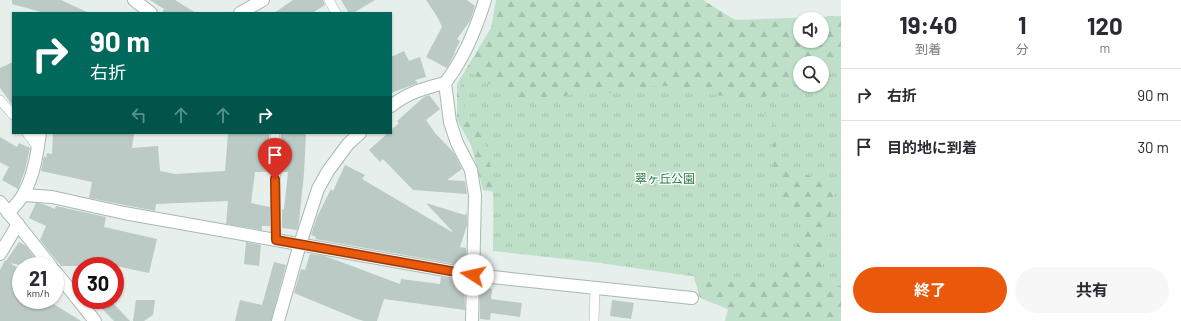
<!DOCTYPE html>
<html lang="ja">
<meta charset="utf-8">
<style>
:root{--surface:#fff;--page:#f7f7f7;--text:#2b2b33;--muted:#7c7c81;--line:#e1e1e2;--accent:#ea580c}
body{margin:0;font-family:Barlow,"Noto Sans JP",sans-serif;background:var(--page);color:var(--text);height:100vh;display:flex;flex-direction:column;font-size:15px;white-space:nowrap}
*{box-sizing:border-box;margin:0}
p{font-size:13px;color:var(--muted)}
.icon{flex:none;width:22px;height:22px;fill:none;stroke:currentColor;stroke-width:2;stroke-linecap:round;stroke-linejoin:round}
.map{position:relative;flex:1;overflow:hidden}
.side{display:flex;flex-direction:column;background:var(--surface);width:340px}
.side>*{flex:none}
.top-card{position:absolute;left:12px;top:12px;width:380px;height:122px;border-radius:0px;box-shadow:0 1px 3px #0004;background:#00695c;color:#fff;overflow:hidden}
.tools{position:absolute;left:793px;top:12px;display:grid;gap:8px}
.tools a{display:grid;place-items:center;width:36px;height:36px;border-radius:50%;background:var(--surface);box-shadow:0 1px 3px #0004;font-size:20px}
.speed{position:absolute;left:12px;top:257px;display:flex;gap:8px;font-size:20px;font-weight:700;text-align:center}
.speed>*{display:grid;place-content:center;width:52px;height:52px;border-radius:50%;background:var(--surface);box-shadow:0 1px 3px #0004;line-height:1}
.speed small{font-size:10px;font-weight:400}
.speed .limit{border:6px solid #d22;background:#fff;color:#111}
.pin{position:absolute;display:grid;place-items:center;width:34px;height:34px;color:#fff;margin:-41px -17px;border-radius:50% 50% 50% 0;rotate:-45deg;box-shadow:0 0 4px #0007}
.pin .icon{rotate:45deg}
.me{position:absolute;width:44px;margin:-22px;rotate:280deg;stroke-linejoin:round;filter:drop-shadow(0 0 3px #0008)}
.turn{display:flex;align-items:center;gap:14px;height:84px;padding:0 12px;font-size:18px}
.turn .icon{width:52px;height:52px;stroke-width:2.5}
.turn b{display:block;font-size:28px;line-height:34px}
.lanes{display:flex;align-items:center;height:38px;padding:0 12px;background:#0003;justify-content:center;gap:20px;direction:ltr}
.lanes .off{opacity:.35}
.eta{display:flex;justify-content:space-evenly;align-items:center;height:68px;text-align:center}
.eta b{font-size:24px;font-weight:700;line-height:28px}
.cta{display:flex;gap:8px;margin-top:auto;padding:8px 12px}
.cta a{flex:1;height:46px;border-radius:24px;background:var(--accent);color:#fff;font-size:16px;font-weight:700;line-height:46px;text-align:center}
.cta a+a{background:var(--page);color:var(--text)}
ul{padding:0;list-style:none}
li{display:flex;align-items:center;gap:12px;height:52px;padding:0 12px;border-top:1px solid var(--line)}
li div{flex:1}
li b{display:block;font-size:15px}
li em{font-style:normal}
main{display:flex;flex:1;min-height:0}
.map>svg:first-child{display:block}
</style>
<main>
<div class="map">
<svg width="841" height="321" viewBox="0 0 841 321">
<defs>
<pattern id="forest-firs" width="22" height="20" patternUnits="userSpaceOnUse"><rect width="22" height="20" fill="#bfe0c8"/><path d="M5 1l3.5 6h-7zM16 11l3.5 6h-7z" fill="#a4c1ad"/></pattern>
<pattern id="park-tufts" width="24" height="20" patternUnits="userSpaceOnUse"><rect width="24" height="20" fill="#bfe0c8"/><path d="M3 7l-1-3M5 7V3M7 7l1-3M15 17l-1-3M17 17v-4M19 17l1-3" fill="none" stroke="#a4c1ad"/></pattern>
</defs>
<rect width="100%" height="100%" fill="#e6efeb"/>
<path fill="url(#forest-firs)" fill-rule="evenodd" d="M496,0H703L735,20L841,16V321H725L728,309L700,298L691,267L520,196L483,190L471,145L457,120V84L491,28ZM800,19H822V41H800ZM800,63H822V85H800Z"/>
<g fill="url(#park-tufts)">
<path d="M841,60V286L820,284L836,181L781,170L766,96L800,80V85H822V69Z"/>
<path d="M467,72C487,80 502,95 524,98C531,98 538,99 545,99C561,98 577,92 593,91C599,90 605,93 611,93C618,92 625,89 632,88C643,87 656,86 668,86C684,87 699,93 715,95C727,97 743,95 754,102C780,119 770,157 776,184C779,196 792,201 798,212C803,222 802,231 799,241C790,271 770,283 740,283L593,262L493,251C493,217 496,177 485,144C479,126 456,104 461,83C462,79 465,75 467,72Z"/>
</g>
<g fill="#bbcac4">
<path d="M12,0H61L89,13H45L12,4Z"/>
<path d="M150,0H175L196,13H162L164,9Z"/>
<path d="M293,0H323L325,5L312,13H274Z"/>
<path d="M341,0H375L353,13H349Z"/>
<path d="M426,0H467L475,6L470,21L457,39L460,41L454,53H455L447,68L426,57L442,27L438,18Z"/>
<path d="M404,51L409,61L420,57L426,77L415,80L418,83L391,93V57Z"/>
<path d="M13,62V106L0,88V68Z"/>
<path d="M429,95L440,109L426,120L435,133L454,153L462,169L447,180L465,181L467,194L413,190L383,159L380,162L369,150L388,133H391V130L399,123L397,121L424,97Z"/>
<path d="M53,133H123L134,134L132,148L158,146L160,171L175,174L225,171L228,133H269V172H255L251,203L270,207V226H262V230L226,224L228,201L156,204L155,211L89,198L92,182L41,171L44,156L46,158L47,153L52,154Z"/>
<path d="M306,133L304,173L299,222L297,230L282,228V209L284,210L288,172H281V134Z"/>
<path d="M0,137L17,147L19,143L30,148L25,170L18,189L2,180L9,167L0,162Z"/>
<path d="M345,165L365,175L362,179L452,232V231L426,203L465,215L467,213V225L460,247L466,248V266L315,239L316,237L311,235L317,217L331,189L333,191Z"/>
<path d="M36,203L43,204L55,209L56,206L106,217L104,227L157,239L149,273L97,262L96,266H61L40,240L46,226L29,218Z"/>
<path d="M19,242L26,246L41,266H24L10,263L21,270V300H47L81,321H0V270L5,260L6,261Z"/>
<path d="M246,242L261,245L259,266L244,264Z"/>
<path d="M310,254L325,256L400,284L401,279L440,284L441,277L464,281L465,310L384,299L377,321H364L357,319L294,293L301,269L305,270Z"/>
<path d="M274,262L286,265L271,321H235L240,300L262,305Z"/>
<path d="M480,287L492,289L491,299L522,303L520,317L491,313L490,320L480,319Z"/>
<path d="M94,300H110L130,321H114Z"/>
<path d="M136,300H155L153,315L144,321H133Z"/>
<path d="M612,300L634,303L631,319L610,316Z"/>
</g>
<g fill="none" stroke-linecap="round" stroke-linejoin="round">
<g stroke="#a8b8b2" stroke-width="10">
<g id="lane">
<path d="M329,0L336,13"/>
<path d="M0,100L13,115"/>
<path d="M27,133L38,148"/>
<path d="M275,133L276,240"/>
<path d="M594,321L595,288"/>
</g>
</g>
<g stroke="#a8b8b2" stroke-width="14">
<g id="street">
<path d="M134,0L151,13"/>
<path d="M240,13L263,0"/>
<path d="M391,106C407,93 425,88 445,83"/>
<path d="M24,195L52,197L124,213L473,275L692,298"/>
<path d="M0,202L51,266"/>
<path d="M8,213C14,207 21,200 24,193C34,175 37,154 40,133"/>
<path d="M0,254L18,224"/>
<path d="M55,271L95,321"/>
<path d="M278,321L300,244L318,189L328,171L348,144L360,133"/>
<path d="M472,321L475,195L471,170L457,143L450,122L445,83C464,59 476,29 485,0"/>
</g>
</g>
<use href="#lane" stroke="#fff" stroke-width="9"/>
<use href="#street" stroke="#fff" stroke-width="12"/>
</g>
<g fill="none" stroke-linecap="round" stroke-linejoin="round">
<g stroke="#983908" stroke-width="10">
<path id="route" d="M275,179L276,240L473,275"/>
</g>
<use href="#route" stroke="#ea580c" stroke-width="7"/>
</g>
<g text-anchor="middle" stroke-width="3" stroke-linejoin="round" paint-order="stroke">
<g font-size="12" fill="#2d7a4b" stroke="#f7fbf9">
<text x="665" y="183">翠ヶ丘公園</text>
</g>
</g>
</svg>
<div class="tools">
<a><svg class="icon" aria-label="sound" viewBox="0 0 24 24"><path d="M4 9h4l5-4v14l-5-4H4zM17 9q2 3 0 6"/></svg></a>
<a><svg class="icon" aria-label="search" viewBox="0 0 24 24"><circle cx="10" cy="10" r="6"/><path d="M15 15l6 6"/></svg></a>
</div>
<div class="speed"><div>21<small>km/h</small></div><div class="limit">30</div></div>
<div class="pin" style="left:275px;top:179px;background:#d93025"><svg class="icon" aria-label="arrive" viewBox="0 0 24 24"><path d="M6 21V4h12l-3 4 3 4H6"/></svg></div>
<svg class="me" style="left:473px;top:275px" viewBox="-20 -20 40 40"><circle r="19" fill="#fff"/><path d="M0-13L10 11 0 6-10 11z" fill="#ea580c"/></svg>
<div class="top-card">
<div class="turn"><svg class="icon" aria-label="right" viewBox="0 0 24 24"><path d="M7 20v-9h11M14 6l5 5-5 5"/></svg><div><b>90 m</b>右折</div></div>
<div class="lanes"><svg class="icon off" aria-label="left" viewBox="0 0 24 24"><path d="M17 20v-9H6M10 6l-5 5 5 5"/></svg><svg class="icon off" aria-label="ahead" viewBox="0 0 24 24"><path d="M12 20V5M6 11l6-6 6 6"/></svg><svg class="icon off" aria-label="ahead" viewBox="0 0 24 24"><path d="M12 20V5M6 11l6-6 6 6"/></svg><svg class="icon" aria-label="right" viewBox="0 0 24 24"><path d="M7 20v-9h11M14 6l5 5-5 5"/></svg></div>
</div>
</div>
<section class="side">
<div class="eta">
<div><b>19:40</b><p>到着</p></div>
<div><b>1</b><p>分</p></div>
<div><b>120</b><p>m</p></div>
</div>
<ul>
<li><svg class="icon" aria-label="right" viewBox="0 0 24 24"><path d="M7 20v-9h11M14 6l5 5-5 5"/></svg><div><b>右折</b></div><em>90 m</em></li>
<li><svg class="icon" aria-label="arrive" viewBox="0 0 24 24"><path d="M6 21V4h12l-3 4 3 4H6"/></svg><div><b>目的地に到着</b></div><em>30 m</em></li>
</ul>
<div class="cta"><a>終了</a><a>共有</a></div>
</section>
</main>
